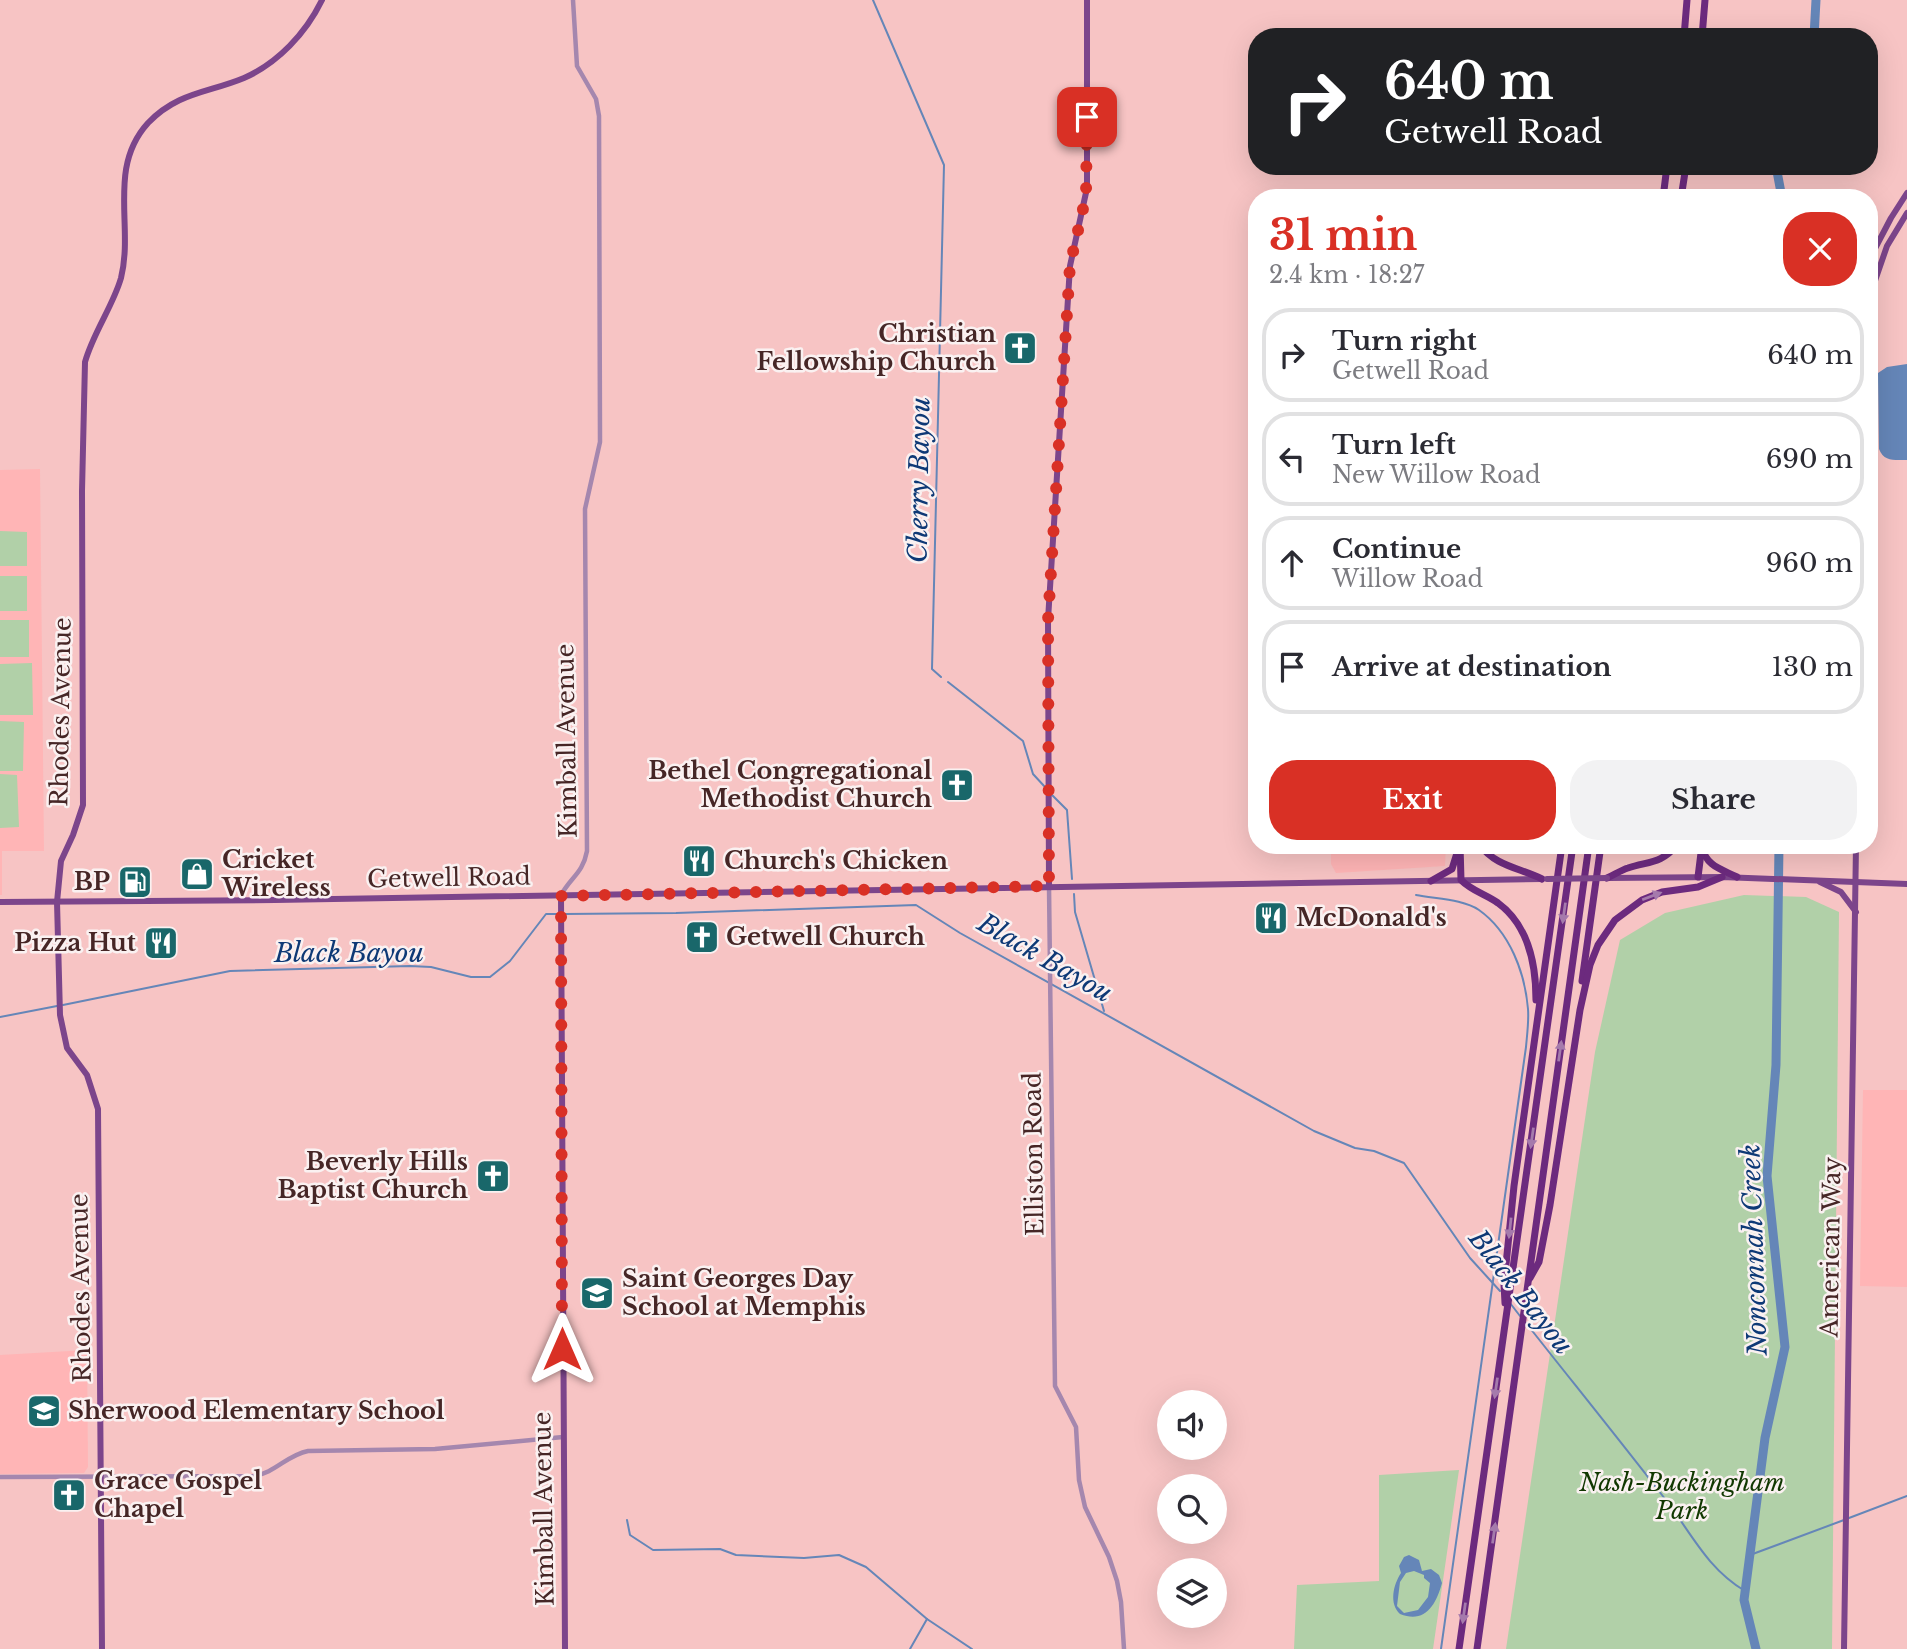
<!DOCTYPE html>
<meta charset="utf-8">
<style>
:root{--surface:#fff;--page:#f2f2f3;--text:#2b2b33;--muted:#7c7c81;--line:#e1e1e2;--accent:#d93025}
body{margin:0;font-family:"Libre Baskerville",serif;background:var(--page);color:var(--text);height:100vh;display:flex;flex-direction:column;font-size:26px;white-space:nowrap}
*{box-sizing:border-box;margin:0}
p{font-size:23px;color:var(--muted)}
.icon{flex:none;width:38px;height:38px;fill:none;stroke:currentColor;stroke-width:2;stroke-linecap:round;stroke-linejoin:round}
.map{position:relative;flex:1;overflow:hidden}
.panel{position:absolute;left:1248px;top:189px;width:630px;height:665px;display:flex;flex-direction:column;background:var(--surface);border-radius:28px;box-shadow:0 7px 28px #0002}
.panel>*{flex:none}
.hud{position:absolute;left:1248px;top:28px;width:630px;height:147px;border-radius:28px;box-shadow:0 7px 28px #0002;background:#202124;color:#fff;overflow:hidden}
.fabs{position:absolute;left:1157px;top:1390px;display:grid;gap:14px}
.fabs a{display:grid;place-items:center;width:70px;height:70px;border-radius:50%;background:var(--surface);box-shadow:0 7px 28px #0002;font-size:35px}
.pin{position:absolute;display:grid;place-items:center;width:60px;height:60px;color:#fff;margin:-30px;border-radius:14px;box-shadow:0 4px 10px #0006}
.me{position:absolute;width:77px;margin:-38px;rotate:0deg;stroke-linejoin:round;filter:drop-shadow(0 0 5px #0008)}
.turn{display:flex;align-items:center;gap:24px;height:147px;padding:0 21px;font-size:32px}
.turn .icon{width:91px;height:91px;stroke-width:2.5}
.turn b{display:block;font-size:49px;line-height:60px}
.round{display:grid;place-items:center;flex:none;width:74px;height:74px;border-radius:28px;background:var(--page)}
.headline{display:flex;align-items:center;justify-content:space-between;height:119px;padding:0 21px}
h1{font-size:42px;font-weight:700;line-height:52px;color:var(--accent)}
.action{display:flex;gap:14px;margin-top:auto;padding:14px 21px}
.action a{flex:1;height:80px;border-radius:28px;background:var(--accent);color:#fff;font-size:28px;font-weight:700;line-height:80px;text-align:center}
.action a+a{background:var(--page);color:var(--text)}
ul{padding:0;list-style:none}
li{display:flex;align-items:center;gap:21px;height:94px;margin:0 14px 10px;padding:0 7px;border:4px solid var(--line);border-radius:28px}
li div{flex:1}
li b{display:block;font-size:26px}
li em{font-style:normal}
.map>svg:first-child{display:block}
</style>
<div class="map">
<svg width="1907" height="1649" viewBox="0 0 1907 1649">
<rect width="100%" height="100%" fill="#f7c4c4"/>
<g fill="#ffb5b6">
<path d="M40,469L44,851H2V895H0V470Z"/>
<path d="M1331,845H1446L1445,866L1336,873L1331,864Z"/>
<path d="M1863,1090H1907V1287L1860,1286Z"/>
<path d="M87,1350L88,1467L84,1473L0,1474V1355Z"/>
</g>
<g fill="#b1d0a8">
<path d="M0,531L27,532V566H0Z"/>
<rect x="0" y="576" width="27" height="35"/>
<rect x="0" y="620" width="29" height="37"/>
<path d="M32,663L33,715H0V664Z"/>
<path d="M0,721L24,722L23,771H0Z"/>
<path d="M0,774L17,775L19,827L0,828Z"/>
<path d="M1744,895L1806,897L1839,912L1832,1649H1506L1595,1052L1620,940L1665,913Z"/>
<path d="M1459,1470L1433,1649H1294L1297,1585L1379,1581V1475Z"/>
</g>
<g fill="#6586b8" fill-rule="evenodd">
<path d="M1907,364V460C1895,460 1884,462 1879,449L1878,373L1887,367Z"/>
<path d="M1409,1555L1419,1560L1422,1571L1431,1569L1439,1575L1442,1583C1436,1605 1425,1624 1400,1614C1389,1604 1393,1585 1401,1573L1399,1566L1404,1557ZM1414,1571L1424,1575V1578L1430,1583L1428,1597L1418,1610L1404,1613L1397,1606L1400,1582L1406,1573Z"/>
</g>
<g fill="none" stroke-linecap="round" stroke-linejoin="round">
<g stroke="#6586b8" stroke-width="2">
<path d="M873,0L944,165L932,669L941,677"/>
<path d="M948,682L1023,741L1033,774L1045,787"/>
<path d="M1052,795L1067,810L1072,879"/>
<path d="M1074,894L1075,912L1104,1011"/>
<path d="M1416,895C1435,899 1463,899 1479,910C1510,932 1525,973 1528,1009C1529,1021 1527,1035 1526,1047L1441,1649"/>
<path d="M565,914L676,913L916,905L960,933L1314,1131L1355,1148L1374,1151L1404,1163L1470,1258L1500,1291"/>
<path d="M63,1005L230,971L410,966L431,967L471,977H490L510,961L546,914H559"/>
<path d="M0,1017L57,1006"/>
<path d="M1510,1303L1520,1316"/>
<path d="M1526,1323C1571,1380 1617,1437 1662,1495C1690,1530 1705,1567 1745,1591"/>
<path d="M1849,1518L1907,1496"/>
<path d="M627,1520L630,1535L653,1550L720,1549L736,1555L804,1558L839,1555L866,1567L927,1619"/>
<path d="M1750,1555L1844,1520"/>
<path d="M910,1649L927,1619L972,1649"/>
</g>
<g stroke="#6586b8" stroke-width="9">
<path d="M1814,37L1816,0"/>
<path d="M1776,166L1782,198"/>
<path d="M1756,1649L1744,1600L1765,1438L1785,1347L1767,1176L1776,1065L1779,845"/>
</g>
<g stroke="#a587ae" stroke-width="4.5">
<path d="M1049,886L1055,1386L1076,1427L1079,1480L1085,1507L1109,1557L1117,1581L1121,1602L1124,1649"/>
<path d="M561,895C571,877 583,873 587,851L585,509L600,442L599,116L596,99L577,66L573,0"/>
<path d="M0,1477L254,1476C275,1473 287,1455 308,1451L435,1449L563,1437"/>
</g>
<g stroke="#7c458b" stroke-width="6">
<path d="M1869,260L1891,218L1907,193"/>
<path d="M1869,298L1887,246L1907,213"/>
<path d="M1609,878L1722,877L1907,884"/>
<path d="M1820,882L1841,892L1856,912"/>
<path d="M1049,886L1048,620L1070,266L1087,188V0"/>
<path d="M561,896L565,1649"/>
<path d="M0,902L275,900L1542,879"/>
<path d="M102,1649L98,1109L87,1075L67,1048L60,1015L57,902L61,861L73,835L83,805L82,491L85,362C93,333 113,306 121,278C134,226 107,168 148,123C178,92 208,93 244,78C278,63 306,33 322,0"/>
<path d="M1844,1649L1856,845"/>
</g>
<g stroke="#6c2a7e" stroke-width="7">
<path d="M1684,37L1687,0"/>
<path d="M1702,37L1705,0"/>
<path d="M1663,198L1667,166"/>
<path d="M1681,198L1686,166"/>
<path d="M1460,845L1461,880C1472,891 1485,894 1498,903C1528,925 1536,965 1536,1000"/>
<path d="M1480,845C1495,866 1520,868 1542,879"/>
<path d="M1702,847C1706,866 1721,869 1737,877"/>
<path d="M1698,877L1701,853"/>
<path d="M1607,878C1614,875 1621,870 1628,868C1649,861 1661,864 1677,845"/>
<path d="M1431,881L1452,869L1457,853"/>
<path d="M1582,981L1601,845"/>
<path d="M1530,1278L1539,1262L1550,1205L1580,1010L1590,965L1598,945L1615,920L1642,900L1662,892L1698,887L1722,877"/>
<path d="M1505,1303L1504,1284L1514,1186L1562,845"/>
<path d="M1459,1649L1573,845"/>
<path d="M1477,1649L1589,845"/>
</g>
<path stroke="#7c458b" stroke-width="6" d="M1547,879L1607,878"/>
</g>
<defs><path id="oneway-solid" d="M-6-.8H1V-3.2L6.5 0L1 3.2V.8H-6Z" transform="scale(1.75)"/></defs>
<g fill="#a57aac">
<use href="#oneway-solid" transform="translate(1652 896) rotate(-21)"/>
<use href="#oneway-solid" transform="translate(1564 913) rotate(98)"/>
<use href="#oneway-solid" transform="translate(1560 1051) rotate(-82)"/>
<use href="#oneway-solid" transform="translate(1532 1138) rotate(98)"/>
<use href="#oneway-solid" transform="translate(1510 1228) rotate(96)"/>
<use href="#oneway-solid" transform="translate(1496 1388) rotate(98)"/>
<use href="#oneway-solid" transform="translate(1494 1533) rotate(-82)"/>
<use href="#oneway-solid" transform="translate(1464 1613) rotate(98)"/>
</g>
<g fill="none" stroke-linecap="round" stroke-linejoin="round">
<path stroke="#d93025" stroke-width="12" stroke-dasharray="0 21.6" d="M562,1349L561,896L1049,886L1048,620L1070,265L1086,196L1087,117"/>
</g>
<defs>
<g id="church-square" transform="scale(1.75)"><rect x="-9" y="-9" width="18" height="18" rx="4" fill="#19676a" stroke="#faf1f1"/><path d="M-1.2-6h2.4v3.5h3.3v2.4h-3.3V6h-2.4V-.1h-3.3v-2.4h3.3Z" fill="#fff"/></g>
<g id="restaurant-square" transform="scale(1.75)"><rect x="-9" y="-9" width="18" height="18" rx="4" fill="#19676a" stroke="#faf1f1"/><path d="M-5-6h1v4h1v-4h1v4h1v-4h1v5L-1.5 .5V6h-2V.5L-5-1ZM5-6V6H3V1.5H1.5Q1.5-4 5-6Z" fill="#fff"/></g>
<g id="shop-square" transform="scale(1.75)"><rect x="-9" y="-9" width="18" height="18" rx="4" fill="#19676a" stroke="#faf1f1"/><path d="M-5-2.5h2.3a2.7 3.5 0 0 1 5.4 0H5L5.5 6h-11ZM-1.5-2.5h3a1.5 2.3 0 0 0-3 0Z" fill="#fff"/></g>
<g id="fuel-square" transform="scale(1.75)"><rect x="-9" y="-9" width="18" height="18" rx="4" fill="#19676a" stroke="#faf1f1"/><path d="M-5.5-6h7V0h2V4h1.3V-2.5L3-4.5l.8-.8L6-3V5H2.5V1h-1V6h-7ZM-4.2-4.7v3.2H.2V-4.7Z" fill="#fff"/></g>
<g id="school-square" transform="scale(1.75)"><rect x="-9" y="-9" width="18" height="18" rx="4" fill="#19676a" stroke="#faf1f1"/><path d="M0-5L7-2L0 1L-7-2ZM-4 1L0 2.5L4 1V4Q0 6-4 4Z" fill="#fff"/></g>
</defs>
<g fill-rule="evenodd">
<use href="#church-square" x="1020" y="348"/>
<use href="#church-square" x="957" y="785"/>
<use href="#restaurant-square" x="699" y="861"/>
<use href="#shop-square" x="197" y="874"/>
<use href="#fuel-square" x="135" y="882"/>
<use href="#restaurant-square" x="1271" y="918"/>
<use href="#church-square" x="702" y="937"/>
<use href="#restaurant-square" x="161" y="943"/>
<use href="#church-square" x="493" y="1176"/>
<use href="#school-square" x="597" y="1293"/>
<use href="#school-square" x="44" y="1411"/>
<use href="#church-square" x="69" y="1495"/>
</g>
<g text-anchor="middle" stroke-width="5" stroke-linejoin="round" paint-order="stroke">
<g font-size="24" font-weight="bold" fill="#462626" stroke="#faf1f1" text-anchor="start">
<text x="996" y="342" text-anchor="end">Christian<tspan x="996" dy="28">Fellowship Church</tspan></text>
<text x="932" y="779" text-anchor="end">Bethel Congregational<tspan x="932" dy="28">Methodist Church</tspan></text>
<text x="222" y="868">Cricket<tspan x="222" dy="28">Wireless</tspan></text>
<text x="724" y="869">Church's Chicken</text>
<text x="110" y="890" text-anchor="end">BP</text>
<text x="1296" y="926">McDonald's</text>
<text x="726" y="945">Getwell Church</text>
<text x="136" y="951" text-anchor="end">Pizza Hut</text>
<text x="468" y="1170" text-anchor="end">Beverly Hills<tspan x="468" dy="28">Baptist Church</tspan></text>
<text x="622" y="1287">Saint Georges Day<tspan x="622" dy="28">School at Memphis</tspan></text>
<text x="68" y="1419">Sherwood Elementary School</text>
<text x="94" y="1489">Grace Gospel<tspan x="94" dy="28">Chapel</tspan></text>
</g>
<g font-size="24" fill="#462626" stroke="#faf1f1">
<text transform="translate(61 712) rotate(-89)" y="8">Rhodes Avenue</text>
<text transform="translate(567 741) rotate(-91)" y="8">Kimball Avenue</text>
<text transform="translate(449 878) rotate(-1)" y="8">Getwell Road</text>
<text transform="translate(1034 1154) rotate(-91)" y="8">Elliston Road</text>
<text transform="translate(1831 1247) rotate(-89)" y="8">American Way</text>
<text transform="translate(81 1288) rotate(-91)" y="8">Rhodes Avenue</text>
<text transform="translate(544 1509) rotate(-91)" y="8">Kimball Avenue</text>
</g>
<g font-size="24" font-style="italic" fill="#113801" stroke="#faf1f1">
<text x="1682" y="1491">Nash-Buckingham<tspan x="1682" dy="28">Park</tspan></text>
</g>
<g font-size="26" font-style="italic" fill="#0e3976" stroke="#faf1f1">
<text transform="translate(919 480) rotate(-89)" y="9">Cherry Bayou</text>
<text x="349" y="962">Black Bayou</text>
<text transform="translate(1045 958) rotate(30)" y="9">Black Bayou</text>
<text transform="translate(1754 1250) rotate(-92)" y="9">Nonconnah Creek</text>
<text transform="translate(1521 1292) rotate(52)" y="9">Black Bayou</text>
</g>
</g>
</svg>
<div class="fabs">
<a><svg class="icon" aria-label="sound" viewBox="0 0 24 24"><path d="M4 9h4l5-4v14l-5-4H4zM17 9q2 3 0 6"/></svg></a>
<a><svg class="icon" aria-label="search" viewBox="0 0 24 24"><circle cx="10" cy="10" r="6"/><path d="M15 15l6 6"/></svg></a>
<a><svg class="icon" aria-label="layers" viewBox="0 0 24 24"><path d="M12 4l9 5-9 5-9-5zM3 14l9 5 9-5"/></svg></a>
</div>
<div class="pin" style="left:1087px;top:117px;background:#d93025"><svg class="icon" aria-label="arrive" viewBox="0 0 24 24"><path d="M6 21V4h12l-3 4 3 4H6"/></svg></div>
<svg class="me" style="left:562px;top:1349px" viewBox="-20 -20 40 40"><path d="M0-17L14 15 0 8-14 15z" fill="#d93025" stroke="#fff" stroke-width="4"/></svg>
<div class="hud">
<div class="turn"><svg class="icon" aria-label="right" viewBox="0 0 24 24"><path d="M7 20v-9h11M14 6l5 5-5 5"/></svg><div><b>640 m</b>Getwell Road</div></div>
</div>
<section class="panel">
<div class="headline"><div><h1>31 min</h1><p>2.4 km · 18:27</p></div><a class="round" style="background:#d93025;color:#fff"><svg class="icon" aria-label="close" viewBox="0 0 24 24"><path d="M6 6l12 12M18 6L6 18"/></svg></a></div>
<ul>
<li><svg class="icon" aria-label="right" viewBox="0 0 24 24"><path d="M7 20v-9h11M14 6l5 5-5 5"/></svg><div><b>Turn right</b><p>Getwell Road</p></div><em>640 m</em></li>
<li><svg class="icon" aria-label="left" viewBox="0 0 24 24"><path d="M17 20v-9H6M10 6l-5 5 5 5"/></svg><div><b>Turn left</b><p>New Willow Road</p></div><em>690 m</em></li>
<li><svg class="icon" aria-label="ahead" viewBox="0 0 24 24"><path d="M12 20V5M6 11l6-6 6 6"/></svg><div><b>Continue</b><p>Willow Road</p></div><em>960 m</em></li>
<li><svg class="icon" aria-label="arrive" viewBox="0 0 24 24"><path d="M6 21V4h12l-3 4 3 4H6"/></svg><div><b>Arrive at destination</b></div><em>130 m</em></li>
</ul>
<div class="action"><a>Exit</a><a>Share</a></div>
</section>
</div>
